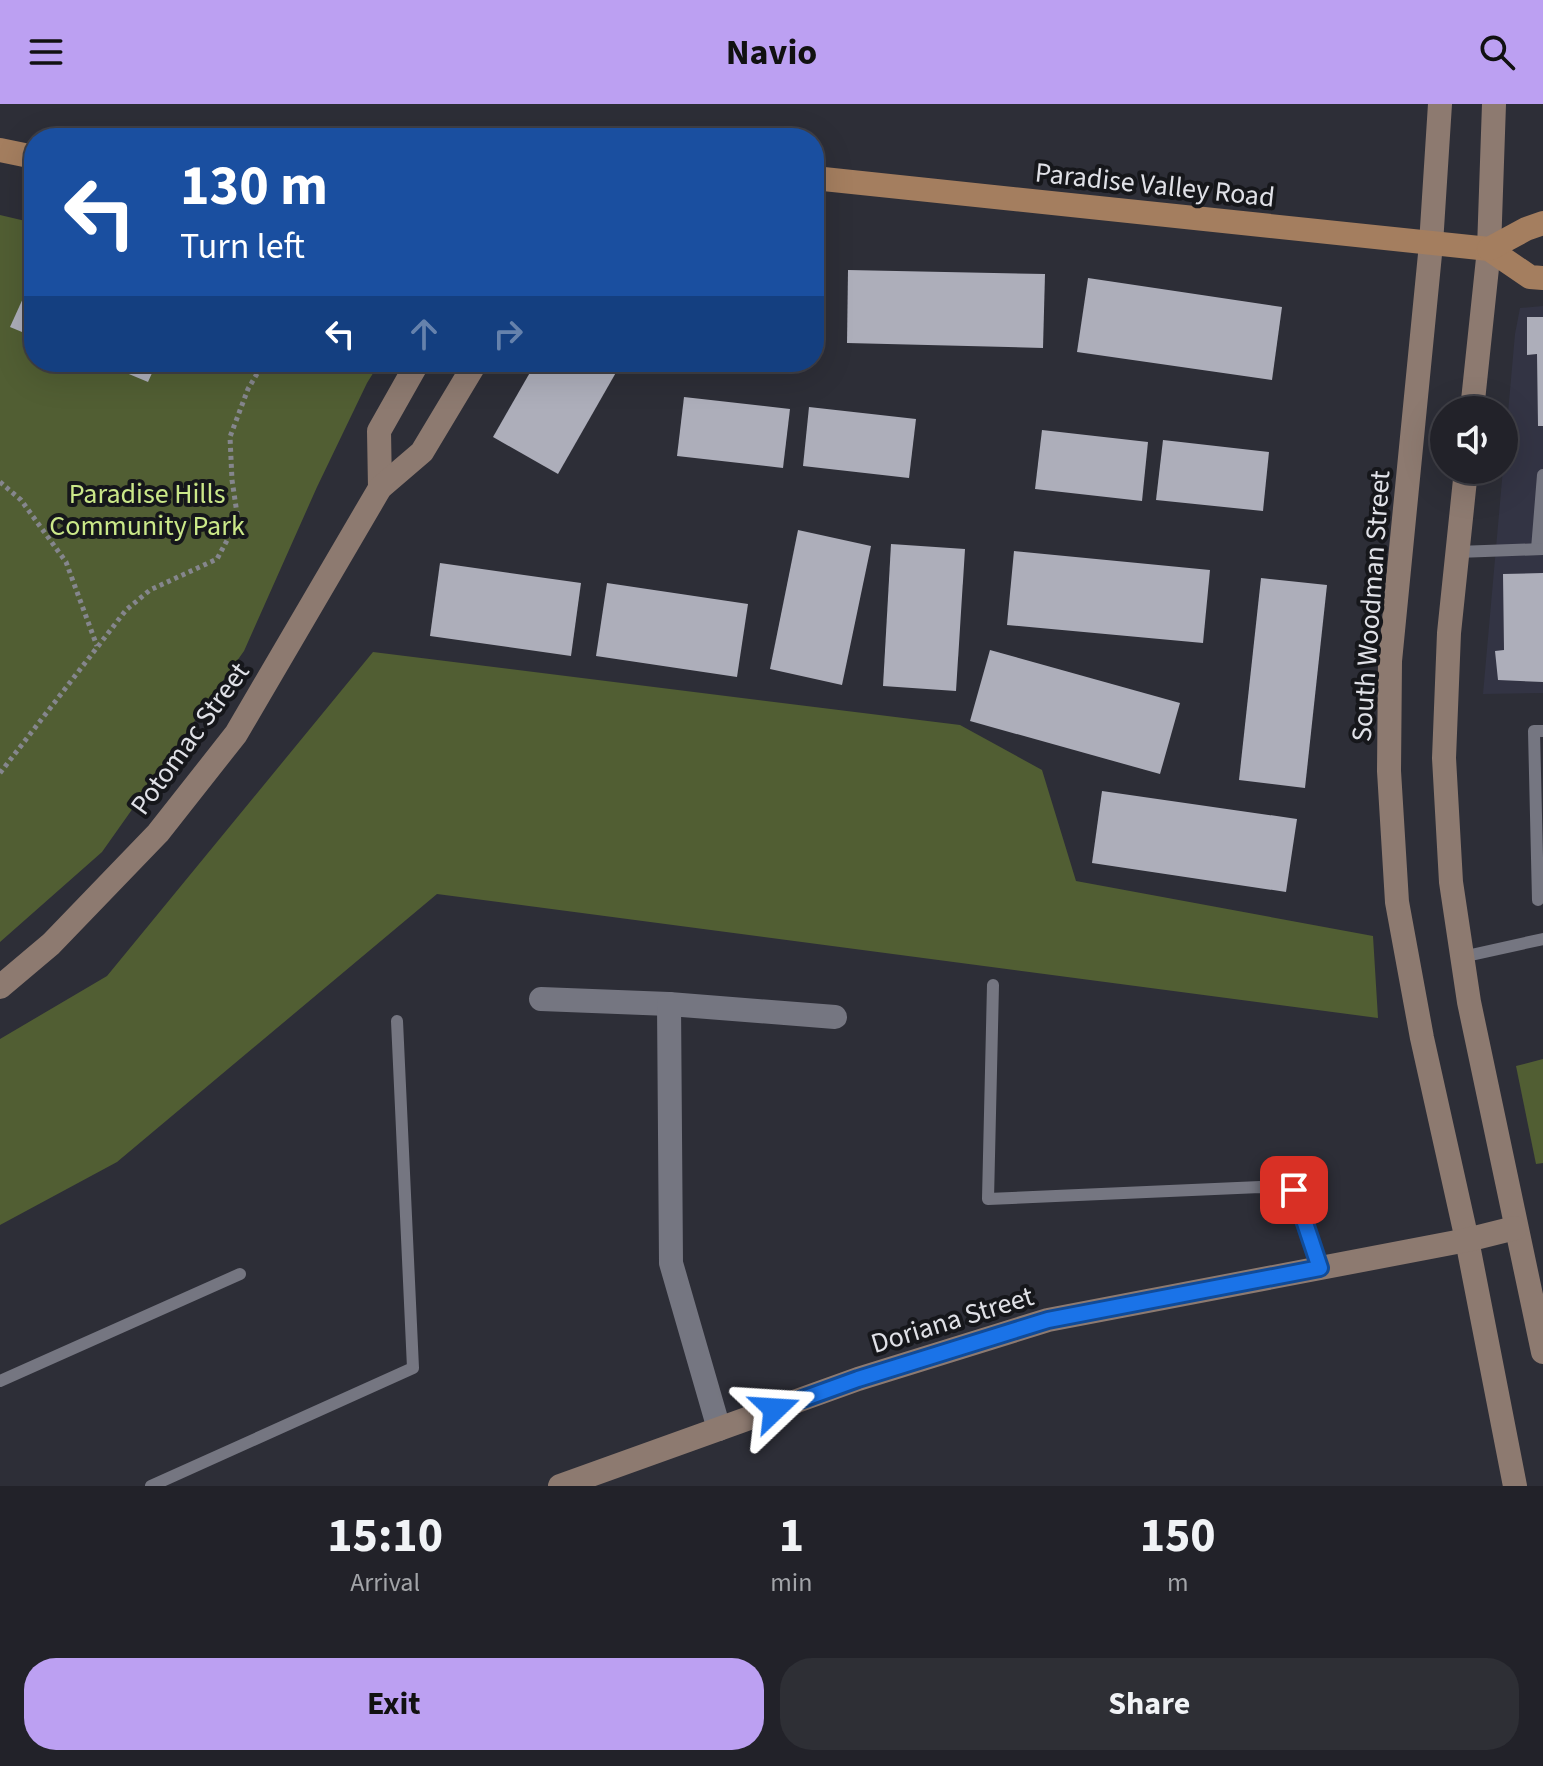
<!DOCTYPE html>
<style>
:root{--surface:#222229;--page:#2e2f35;--text:#f1f3f6;--muted:#a2a4a8;--line:#3f3f46;--accent:#bca0f2}
body{margin:0;font-family:"Source Sans 3",sans-serif;background:var(--page);color:var(--text);height:100vh;display:flex;flex-direction:column;font-size:30px;white-space:nowrap}
*{box-sizing:border-box;margin:0}
p{font-size:26px;color:var(--muted)}
.icon{flex:none;width:44px;height:44px;fill:none;stroke:currentColor;stroke-width:2;stroke-linecap:round;stroke-linejoin:round}
.map{position:relative;height:1382px;overflow:hidden}
.panel{display:flex;flex-direction:column;background:var(--surface);flex:1}
.panel>*{flex:none}
.guide{position:absolute;left:24px;top:24px;width:800px;height:244px;border-radius:32px;box-shadow:0 8px 32px #0002,0 0 0 2px var(--line);background:#1a4fa0;color:#fff;overflow:hidden}
.buttons{position:absolute;left:1430px;top:292px;display:grid;gap:16px}
.buttons a{display:grid;place-items:center;width:88px;height:88px;border-radius:50%;background:var(--surface);box-shadow:0 8px 32px #0002,0 0 0 2px var(--line);font-size:40px}
.pin{position:absolute;display:grid;place-items:center;width:68px;height:68px;color:#fff;margin:-34px;border-radius:16px;box-shadow:0 4px 12px #0006}
.me{position:absolute;width:88px;margin:-44px;rotate:70deg;stroke-linejoin:round;filter:drop-shadow(0 0 6px #0008)}
.turn{display:flex;align-items:center;gap:28px;height:168px;padding:0 24px;font-size:36px}
.turn .icon{width:104px;height:104px;stroke-width:2.5}
.turn b{display:block;font-size:56px;line-height:68px}
.lanes{display:flex;align-items:center;height:76px;padding:0 24px;background:#0003;justify-content:center;gap:40px;direction:ltr}
.lanes .off{opacity:.35}
.eta{display:flex;justify-content:space-evenly;align-items:center;height:136px;text-align:center}
.eta b{font-size:48px;font-weight:700;line-height:56px}
.action{display:flex;gap:16px;margin-top:auto;padding:16px 24px}
.action a{flex:1;height:92px;border-radius:32px;background:var(--accent);color:#111;font-size:32px;font-weight:700;line-height:92px;text-align:center}
.action a+a{background:var(--page);color:var(--text)}
header{display:flex;justify-content:space-between;align-items:center;height:104px;padding:0 24px;background:var(--accent);color:#111;font-size:36px;font-weight:700}
.map>svg:first-child{display:block}
</style>
<header><svg class="icon" aria-label="menu" viewBox="0 0 24 24"><path d="M4 6h16M4 12h16M4 18h16"/></svg>Navio<svg class="icon" aria-label="search" viewBox="0 0 24 24"><circle cx="10" cy="10" r="6"/><path d="M15 15l6 6"/></svg></header>
<div class="map">
<svg width="1543" height="1382" viewBox="0 0 1543 1382">
<rect width="100%" height="100%" fill="#2d2e37"/>
<path fill="#333444" d="M1543,202V589L1483,590L1515,230L1520,204Z"/>
<g fill="#515e33">
<path d="M0,111L34,119V258H380L367,279L317,383L244,547L102,748L0,838Z"/>
<path d="M373,548L960,621L1042,666L1076,777L1373,832L1378,914L437,790L117,1058L0,1121V935L107,872Z"/>
<path d="M1543,955V1059L1536,1060L1516,962Z"/>
</g>
<g fill="#adaeba">
<path d="M848,166L1045,170L1043,244L847,239Z"/>
<path d="M34,170V233L10,223Z"/>
<path d="M1088,174L1282,203L1272,276L1077,248Z"/>
<path d="M1527,213H1543V322H1538L1537,250L1527,251Z"/>
<path d="M89,258H157L148,278L112,263Z"/>
<path d="M536,258H622L558,370L493,333Z"/>
<path d="M684,293L790,305L783,364L677,352Z"/>
<path d="M809,303L916,315L909,374L803,362Z"/>
<path d="M1042,326L1148,338L1142,397L1035,385Z"/>
<path d="M1163,336L1269,348L1263,407L1156,396Z"/>
<path d="M798,426L871,442L842,581L770,565Z"/>
<path d="M891,440L965,445L956,587L883,582Z"/>
<path d="M1014,447L1210,466L1203,539L1007,521Z"/>
<path d="M440,459L581,479L571,552L430,532Z"/>
<path d="M1543,469V578L1498,576L1495,547L1504,546L1503,470Z"/>
<path d="M1261,474L1327,481L1305,684L1239,676Z"/>
<path d="M607,479L748,500L737,573L596,552Z"/>
<path d="M990,546L1180,599L1160,670L970,617Z"/>
<path d="M1102,687L1297,715L1286,788L1092,759Z"/>
</g>
<g fill="none" stroke-linecap="round" stroke-linejoin="round">
<g stroke="#85868d" stroke-width="5" stroke-dasharray="4 4" stroke-linecap="butt">
<path d="M0,378L21,396L66,458L97,542"/>
<path d="M0,669L126,506L150,486L217,455L238,416L232,376L230,333L248,285L264,258"/>
</g>
<g stroke="#757681" stroke-width="12">
<path d="M1537,445L1543,371"/>
<path d="M1457,448L1543,445"/>
<path d="M1538,796L1534,627H1543"/>
<path d="M1462,853L1543,835"/>
<path d="M993,881L988,1095L1260,1083L1294,1086L1320,1164"/>
<path d="M0,1277L240,1170"/>
<path d="M151,1382L413,1264L397,917"/>
</g>
<g stroke="#757681" stroke-width="24">
<path d="M541,895L669,900"/>
<path d="M719,1325L671,1159L669,900L835,913"/>
</g>
<g stroke="#8d7a70" stroke-width="24">
<path d="M1440,0L1431,140L1390,557L1389,667L1397,798L1422,934L1467,1136L1515,1382"/>
<path d="M1472,306L1489,145L1494,0"/>
<path d="M1466,366L1449,529L1444,654L1451,778L1469,898L1543,1248"/>
<path d="M380,384L379,327L418,258"/>
<path d="M0,883L51,840L158,729L236,630L380,384L422,348L476,258"/>
<path d="M560,1382L858,1275L1048,1216L1467,1136L1515,1124"/>
</g>
<g stroke="#a47e5f" stroke-width="24">
<path d="M0,46L34,53"/>
<path d="M814,74L1489,145L1530,173L1543,174"/>
<path d="M1489,145L1526,125L1543,119"/>
</g>
</g>
<g fill="none" stroke-linecap="round" stroke-linejoin="round">
<g stroke="#114b97" stroke-width="20">
<path id="route" d="M775,1305L858,1275L1048,1216L1320,1164L1294,1086"/>
</g>
<use href="#route" stroke="#1a73e8" stroke-width="14"/>
</g>
<g text-anchor="middle" stroke-width="8" stroke-linejoin="round" paint-order="stroke">
<g font-size="28" fill="#e0e1e7" stroke="#16171b">
<text transform="translate(1155 80) rotate(6)" y="10">Paradise Valley Road</text>
<text transform="translate(1370 502) rotate(-86)" y="10">South Woodman Street</text>
<text transform="translate(189 634) rotate(-54)" y="10">Potomac Street</text>
<text transform="translate(952 1215) rotate(-17)" y="10">Doriana Street</text>
</g>
<g font-size="28" fill="#cbe889" stroke="#16171b">
<text x="147" y="399">Paradise Hills<tspan x="147" dy="32">Community Park</tspan></text>
</g>
</g>
</svg>
<div class="buttons">
<a><svg class="icon" aria-label="sound" viewBox="0 0 24 24"><path d="M4 9h4l5-4v14l-5-4H4zM17 9q2 3 0 6"/></svg></a>
</div>
<div class="pin" style="left:1294px;top:1086px;background:#d93025"><svg class="icon" aria-label="arrive" viewBox="0 0 24 24"><path d="M6 21V4h12l-3 4 3 4H6"/></svg></div>
<svg class="me" style="left:775px;top:1305px" viewBox="-20 -20 40 40"><path d="M0-17L14 15 0 8-14 15z" fill="#1a73e8" stroke="#fff" stroke-width="4"/></svg>
<div class="guide">
<div class="turn"><svg class="icon" aria-label="left" viewBox="0 0 24 24"><path d="M17 20v-9H6M10 6l-5 5 5 5"/></svg><div><b>130 m</b>Turn left</div></div>
<div class="lanes"><svg class="icon" aria-label="left" viewBox="0 0 24 24"><path d="M17 20v-9H6M10 6l-5 5 5 5"/></svg><svg class="icon off" aria-label="ahead" viewBox="0 0 24 24"><path d="M12 20V5M6 11l6-6 6 6"/></svg><svg class="icon off" aria-label="right" viewBox="0 0 24 24"><path d="M7 20v-9h11M14 6l5 5-5 5"/></svg></div>
</div>
</div>
<section class="panel">
<div class="eta">
<div><b>15:10</b><p>Arrival</p></div>
<div><b>1</b><p>min</p></div>
<div><b>150</b><p>m</p></div>
</div>
<div class="action"><a>Exit</a><a>Share</a></div>
</section>
